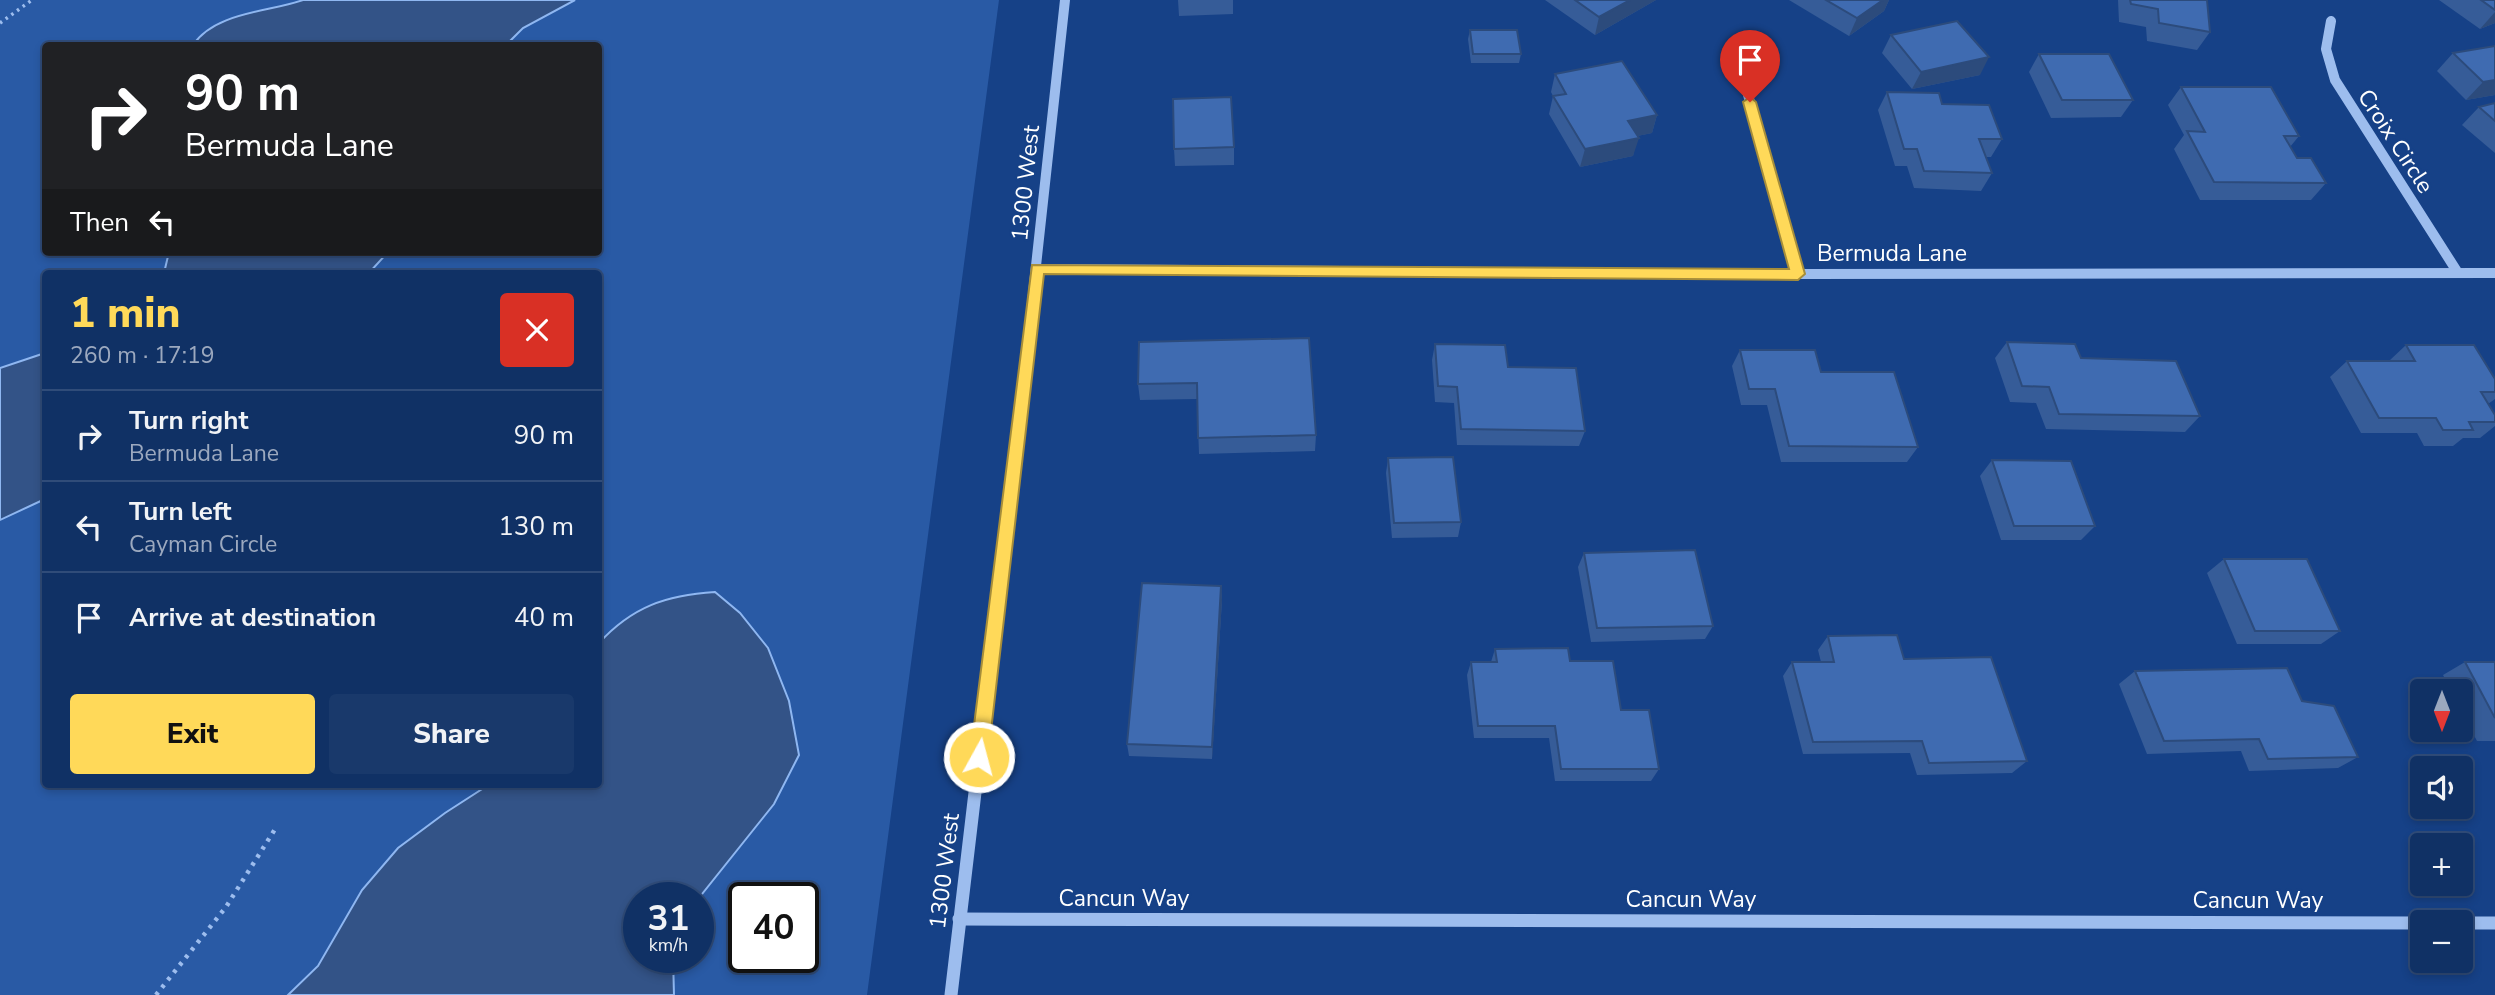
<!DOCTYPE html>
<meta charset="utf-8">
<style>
:root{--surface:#103165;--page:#19396b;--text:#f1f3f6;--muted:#9ca9bf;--line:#304c79;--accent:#ffd959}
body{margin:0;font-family:"Nunito Sans",sans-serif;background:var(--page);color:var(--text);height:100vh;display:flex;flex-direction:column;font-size:26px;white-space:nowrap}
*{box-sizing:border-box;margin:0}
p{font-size:23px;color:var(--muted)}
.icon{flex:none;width:38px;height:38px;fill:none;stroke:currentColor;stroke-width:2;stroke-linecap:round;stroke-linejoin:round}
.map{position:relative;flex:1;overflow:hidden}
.panel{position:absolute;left:42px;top:270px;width:560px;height:518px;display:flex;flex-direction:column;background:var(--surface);border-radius:7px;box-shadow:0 4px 10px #0003,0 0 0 2px var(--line)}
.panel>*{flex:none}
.guide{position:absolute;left:42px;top:42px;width:560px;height:214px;border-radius:7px;box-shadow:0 4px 10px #0003,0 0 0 2px var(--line);background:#202124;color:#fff;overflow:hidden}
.needle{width:46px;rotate:180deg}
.fabs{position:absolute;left:2410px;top:679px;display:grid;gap:14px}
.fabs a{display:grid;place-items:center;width:63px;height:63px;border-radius:7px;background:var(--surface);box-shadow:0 4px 10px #0003,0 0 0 2px var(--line);font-size:35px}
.speed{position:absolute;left:623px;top:882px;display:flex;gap:14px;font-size:35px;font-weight:700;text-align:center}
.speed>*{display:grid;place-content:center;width:91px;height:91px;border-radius:50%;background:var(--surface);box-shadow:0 4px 10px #0003,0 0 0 2px var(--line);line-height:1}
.speed small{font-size:18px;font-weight:400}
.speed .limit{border:4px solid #111;border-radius:10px;background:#fff;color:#111}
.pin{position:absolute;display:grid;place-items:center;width:60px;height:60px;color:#fff;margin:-72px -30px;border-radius:50% 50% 50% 0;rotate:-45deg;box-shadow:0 0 7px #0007}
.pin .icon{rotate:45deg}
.me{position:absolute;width:77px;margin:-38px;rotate:7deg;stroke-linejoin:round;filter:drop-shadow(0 0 5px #0008)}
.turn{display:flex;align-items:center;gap:24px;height:147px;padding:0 28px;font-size:32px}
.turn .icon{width:91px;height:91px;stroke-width:2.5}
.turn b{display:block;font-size:49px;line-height:60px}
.then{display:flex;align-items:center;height:66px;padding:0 28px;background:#0003;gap:14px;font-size:26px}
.round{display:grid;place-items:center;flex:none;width:74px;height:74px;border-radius:7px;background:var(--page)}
.summary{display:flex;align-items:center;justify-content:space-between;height:119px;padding:0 28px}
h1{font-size:42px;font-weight:800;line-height:52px;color:var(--accent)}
.primary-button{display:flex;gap:14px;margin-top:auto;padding:14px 28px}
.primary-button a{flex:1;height:80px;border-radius:7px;background:var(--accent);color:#111;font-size:28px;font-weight:800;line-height:80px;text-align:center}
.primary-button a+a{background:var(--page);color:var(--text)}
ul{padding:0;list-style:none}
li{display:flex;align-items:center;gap:21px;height:91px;padding:0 28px;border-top:2px solid var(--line)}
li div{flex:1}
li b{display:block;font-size:26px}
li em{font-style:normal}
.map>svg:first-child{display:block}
</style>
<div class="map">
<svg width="2495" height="995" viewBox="0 0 2495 995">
<rect width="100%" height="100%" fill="#164187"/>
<path fill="#295aa5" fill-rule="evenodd" d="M0,0H999L867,995H0ZM46,46H598V252H46ZM46,273H598V784H46ZM639,898H698V957H639ZM744,898H803V957H744Z"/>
<g fill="#335387" stroke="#8fb7f1" stroke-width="2">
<path d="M303,0H575L523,28L506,45H193C215,12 269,12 303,0Z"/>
<path d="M169,252H388L369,273H164Z"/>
<path d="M45,353V499L0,520V368Z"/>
<path d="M715,592L740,613L768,648L789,701L799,755L774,804L698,899L639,898V957H673L674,995H288L318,966L362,890L398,848L445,813L490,784H598L599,643C632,607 666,595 715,592Z"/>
</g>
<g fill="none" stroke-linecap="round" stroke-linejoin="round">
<path stroke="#9dbdee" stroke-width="3.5" stroke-dasharray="2.5 4.5" stroke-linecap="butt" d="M0,23L32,0"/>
<path stroke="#9dbdee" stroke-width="4.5" stroke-dasharray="3.5 6" stroke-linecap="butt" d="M156,995L226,907L277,826"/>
<g stroke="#9dbdee" stroke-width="10">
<path d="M2331,21L2326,49L2335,80L2458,273"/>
<path d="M1743,77L1798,274"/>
<path d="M1037,269L1798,274L2495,273"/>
<path d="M1017,440L1065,0"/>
</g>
<g stroke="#9dbdee" stroke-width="13">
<path d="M959,919L2422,923"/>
<path d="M2460,923H2495"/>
<path d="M951,995L1017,438"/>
</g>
</g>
<g fill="#365c98">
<path d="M1178,0H1233V14L1179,16Z"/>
<path d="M1545,0H1656L1595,35Z"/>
<path d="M1789,0H1889L1884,11L1849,36Z"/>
<path d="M2118,0H2207L2210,32L2197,50L2147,41L2146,27L2119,22Z"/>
<path d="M2439,0H2495V23L2480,29Z"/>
<path d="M1470,30L1521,54L1519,63H1471L1468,39Z"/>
<path d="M1891,35L1980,75L1912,89L1882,53Z"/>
<path d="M2495,46V95L2466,100L2437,71L2453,53Z"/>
<path d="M2039,54L2133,100L2121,117L2051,118L2029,72Z"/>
<path d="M1555,74L1657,115L1652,133L1637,136L1633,156L1580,167L1549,114L1553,96L1551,92Z"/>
<path d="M2181,87L2299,136L2290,147L2297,158L2326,183L2311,200H2200L2174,149L2184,135L2168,105Z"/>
<path d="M1887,92L2002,139L1991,157H1986L1992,173L1981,191L1914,188L1907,166H1895L1878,110Z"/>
<path d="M2495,103V153L2462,125L2479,107Z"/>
<path d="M1234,147V165L1175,166L1174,149Z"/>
<path d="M1139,342L1316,435L1315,451L1199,454L1197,399L1140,400L1138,384Z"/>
<path d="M2007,342L2081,358L2200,416L2185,432L2046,429L2036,403L2010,402L1995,358Z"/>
<path d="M1435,344L1508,367L1585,431L1579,446L1457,445L1454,403L1435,402L1432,360Z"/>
<path d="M2406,345L2495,379V399L2488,404L2495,415V426L2480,438H2463L2453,446H2424L2417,433H2361L2330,377L2347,361H2389Z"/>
<path d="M1740,350L1821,372L1918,447L1907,462H1781L1767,405H1741L1732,366Z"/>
<path d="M1388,458L1461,522L1458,537L1392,538L1386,473Z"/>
<path d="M1992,460L2095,526L2081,540H2001L1980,476Z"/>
<path d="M1584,553L1713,626L1705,639L1591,642L1578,567Z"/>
<path d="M2224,559L2340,631L2321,644H2237L2207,573Z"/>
<path d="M1221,586L1222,600L1212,759L1129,756L1127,744Z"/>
<path d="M1828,636L1904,659L2027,761L2012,773L1917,775L1910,753L1803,754L1783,676L1792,662H1821L1818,650Z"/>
<path d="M1495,649L1570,661L1621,710L1659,769L1651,781H1555L1549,738H1474L1467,675L1471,662H1491Z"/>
<path d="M2465,662H2495V741H2477L2460,709V691H2451L2443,675Z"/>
<path d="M2135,671L2302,701L2358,757L2338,768L2249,771L2241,751L2147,754L2119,684Z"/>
</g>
<g fill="#2c4b7c">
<path d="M1630,0H1656L1595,35L1599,17Z"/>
<path d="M1883,0H1889L1884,11L1849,36L1857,18Z"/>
<path d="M2495,12V23L2480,29Z"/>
<path d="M1989,57L1980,75L1912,89L1921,72Z"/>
<path d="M2495,80V95L2466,100L2483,82Z"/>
<path d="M1657,115L1652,133L1623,139L1628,121Z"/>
<path d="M1639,138L1633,156L1580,167L1585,149Z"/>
<path d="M1221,586L1222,600L1212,759V747Z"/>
</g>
<g fill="#3f6bb1" stroke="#2c4b7c" stroke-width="2">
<path d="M1575,0H1630L1599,17Z"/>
<path d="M1826,0H1883L1857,18Z"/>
<path d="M2130,0H2207L2210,32L2159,23L2158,9L2131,4Z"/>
<path d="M2481,0H2495V10Z"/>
<path d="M1957,21L1989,57L1921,72L1891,35Z"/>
<path d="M1470,30H1517L1521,54H1473Z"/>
<path d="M2495,46V80L2483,82L2453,53Z"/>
<path d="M2039,54H2109L2133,100H2062Z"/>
<path d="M1622,61L1657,115L1628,121L1639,138L1585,149L1553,96L1566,94L1555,74Z"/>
<path d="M2181,87H2271L2299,136H2284L2297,158H2311L2326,183L2214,182L2187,131L2205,132Z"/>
<path d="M1887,92L1939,93L1942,104L1989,105L2002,139H1979L1992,173L1924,171L1917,149H1904Z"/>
<path d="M1231,97L1234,147L1174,149L1173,99Z"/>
<path d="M2495,103V121L2479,107Z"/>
<path d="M1309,338L1316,435L1198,438L1197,383L1138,384L1139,342Z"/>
<path d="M2007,342L2075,344L2081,358L2176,361L2200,416L2059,414L2049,387L2022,386Z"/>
<path d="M1435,344L1505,345L1508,367L1576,368L1585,431L1461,429L1457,387L1438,386Z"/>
<path d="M2406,345H2474L2495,379V392H2481L2495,415V422H2469L2473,430H2443L2436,418H2379L2347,361H2415Z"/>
<path d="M1740,350H1815L1821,372H1894L1918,447L1789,446L1775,389H1749Z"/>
<path d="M1453,457L1461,522L1394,523L1388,458Z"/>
<path d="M1992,460L2071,461L2095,526H2014Z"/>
<path d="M1695,550L1713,626L1597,628L1584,553Z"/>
<path d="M2224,559H2307L2340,631H2255Z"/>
<path d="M1142,583L1221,586L1212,747L1127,744Z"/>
<path d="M1897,635L1904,659L1991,657L2027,761L1929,763L1922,741L1813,742L1792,662H1834L1828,636Z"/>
<path d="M1568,648L1570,661H1613L1621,710H1649L1659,769H1561L1555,726H1478L1471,662H1497L1495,649Z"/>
<path d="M2465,662H2495V718Z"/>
<path d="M2287,668L2302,701L2334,706L2358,757L2268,759L2259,739L2164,741L2135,671Z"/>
</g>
<path fill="#ffd959" stroke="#a68d3a" stroke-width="2" d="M1750,97L1756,102L1805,274L1798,280L1044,274L988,757L985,763L979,765L972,763L970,757L1032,265L1789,269L1743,102Z"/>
<g text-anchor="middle" stroke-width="5" stroke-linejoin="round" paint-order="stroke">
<g font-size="23" fill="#fff" stroke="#164187">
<text transform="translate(2396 141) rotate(57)" y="8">Croix Circle</text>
<text transform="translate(1025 183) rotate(-84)" y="8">1300 West</text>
<text x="1892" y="261">Bermuda Lane</text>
<text transform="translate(944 871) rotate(-83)" y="8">1300 West</text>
<text x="1124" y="906">Cancun Way</text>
<text x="1691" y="907">Cancun Way</text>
<text x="2258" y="908">Cancun Way</text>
</g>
</g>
</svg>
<div class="fabs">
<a><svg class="needle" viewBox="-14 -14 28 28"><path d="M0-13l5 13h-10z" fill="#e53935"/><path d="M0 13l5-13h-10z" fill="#9ca9bf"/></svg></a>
<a><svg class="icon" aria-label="sound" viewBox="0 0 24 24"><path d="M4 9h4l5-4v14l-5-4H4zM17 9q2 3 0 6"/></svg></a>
<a>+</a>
<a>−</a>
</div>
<div class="speed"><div>31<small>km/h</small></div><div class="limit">40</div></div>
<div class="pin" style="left:1750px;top:102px;background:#d93025"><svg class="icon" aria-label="arrive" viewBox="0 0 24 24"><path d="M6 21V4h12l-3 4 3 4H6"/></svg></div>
<svg class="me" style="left:979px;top:757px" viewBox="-20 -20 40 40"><circle r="17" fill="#ffd959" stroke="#fff" stroke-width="3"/><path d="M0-11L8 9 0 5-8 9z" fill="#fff"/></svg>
<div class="guide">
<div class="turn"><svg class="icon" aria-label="right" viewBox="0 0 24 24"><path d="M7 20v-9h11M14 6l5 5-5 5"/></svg><div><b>90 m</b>Bermuda Lane</div></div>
<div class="then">Then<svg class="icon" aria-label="left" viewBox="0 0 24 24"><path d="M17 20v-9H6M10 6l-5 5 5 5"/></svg></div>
</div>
<section class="panel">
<div class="summary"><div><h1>1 min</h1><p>260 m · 17:19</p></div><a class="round" style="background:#d93025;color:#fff"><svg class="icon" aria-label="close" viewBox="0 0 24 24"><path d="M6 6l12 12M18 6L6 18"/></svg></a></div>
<ul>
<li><svg class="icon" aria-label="right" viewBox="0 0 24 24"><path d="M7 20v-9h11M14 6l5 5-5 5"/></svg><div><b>Turn right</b><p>Bermuda Lane</p></div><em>90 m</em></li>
<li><svg class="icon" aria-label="left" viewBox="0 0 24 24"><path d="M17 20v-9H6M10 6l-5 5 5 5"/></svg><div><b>Turn left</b><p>Cayman Circle</p></div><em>130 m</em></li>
<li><svg class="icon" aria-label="arrive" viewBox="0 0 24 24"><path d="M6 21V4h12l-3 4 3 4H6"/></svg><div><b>Arrive at destination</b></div><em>40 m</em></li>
</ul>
<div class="primary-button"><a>Exit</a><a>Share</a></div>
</section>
</div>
